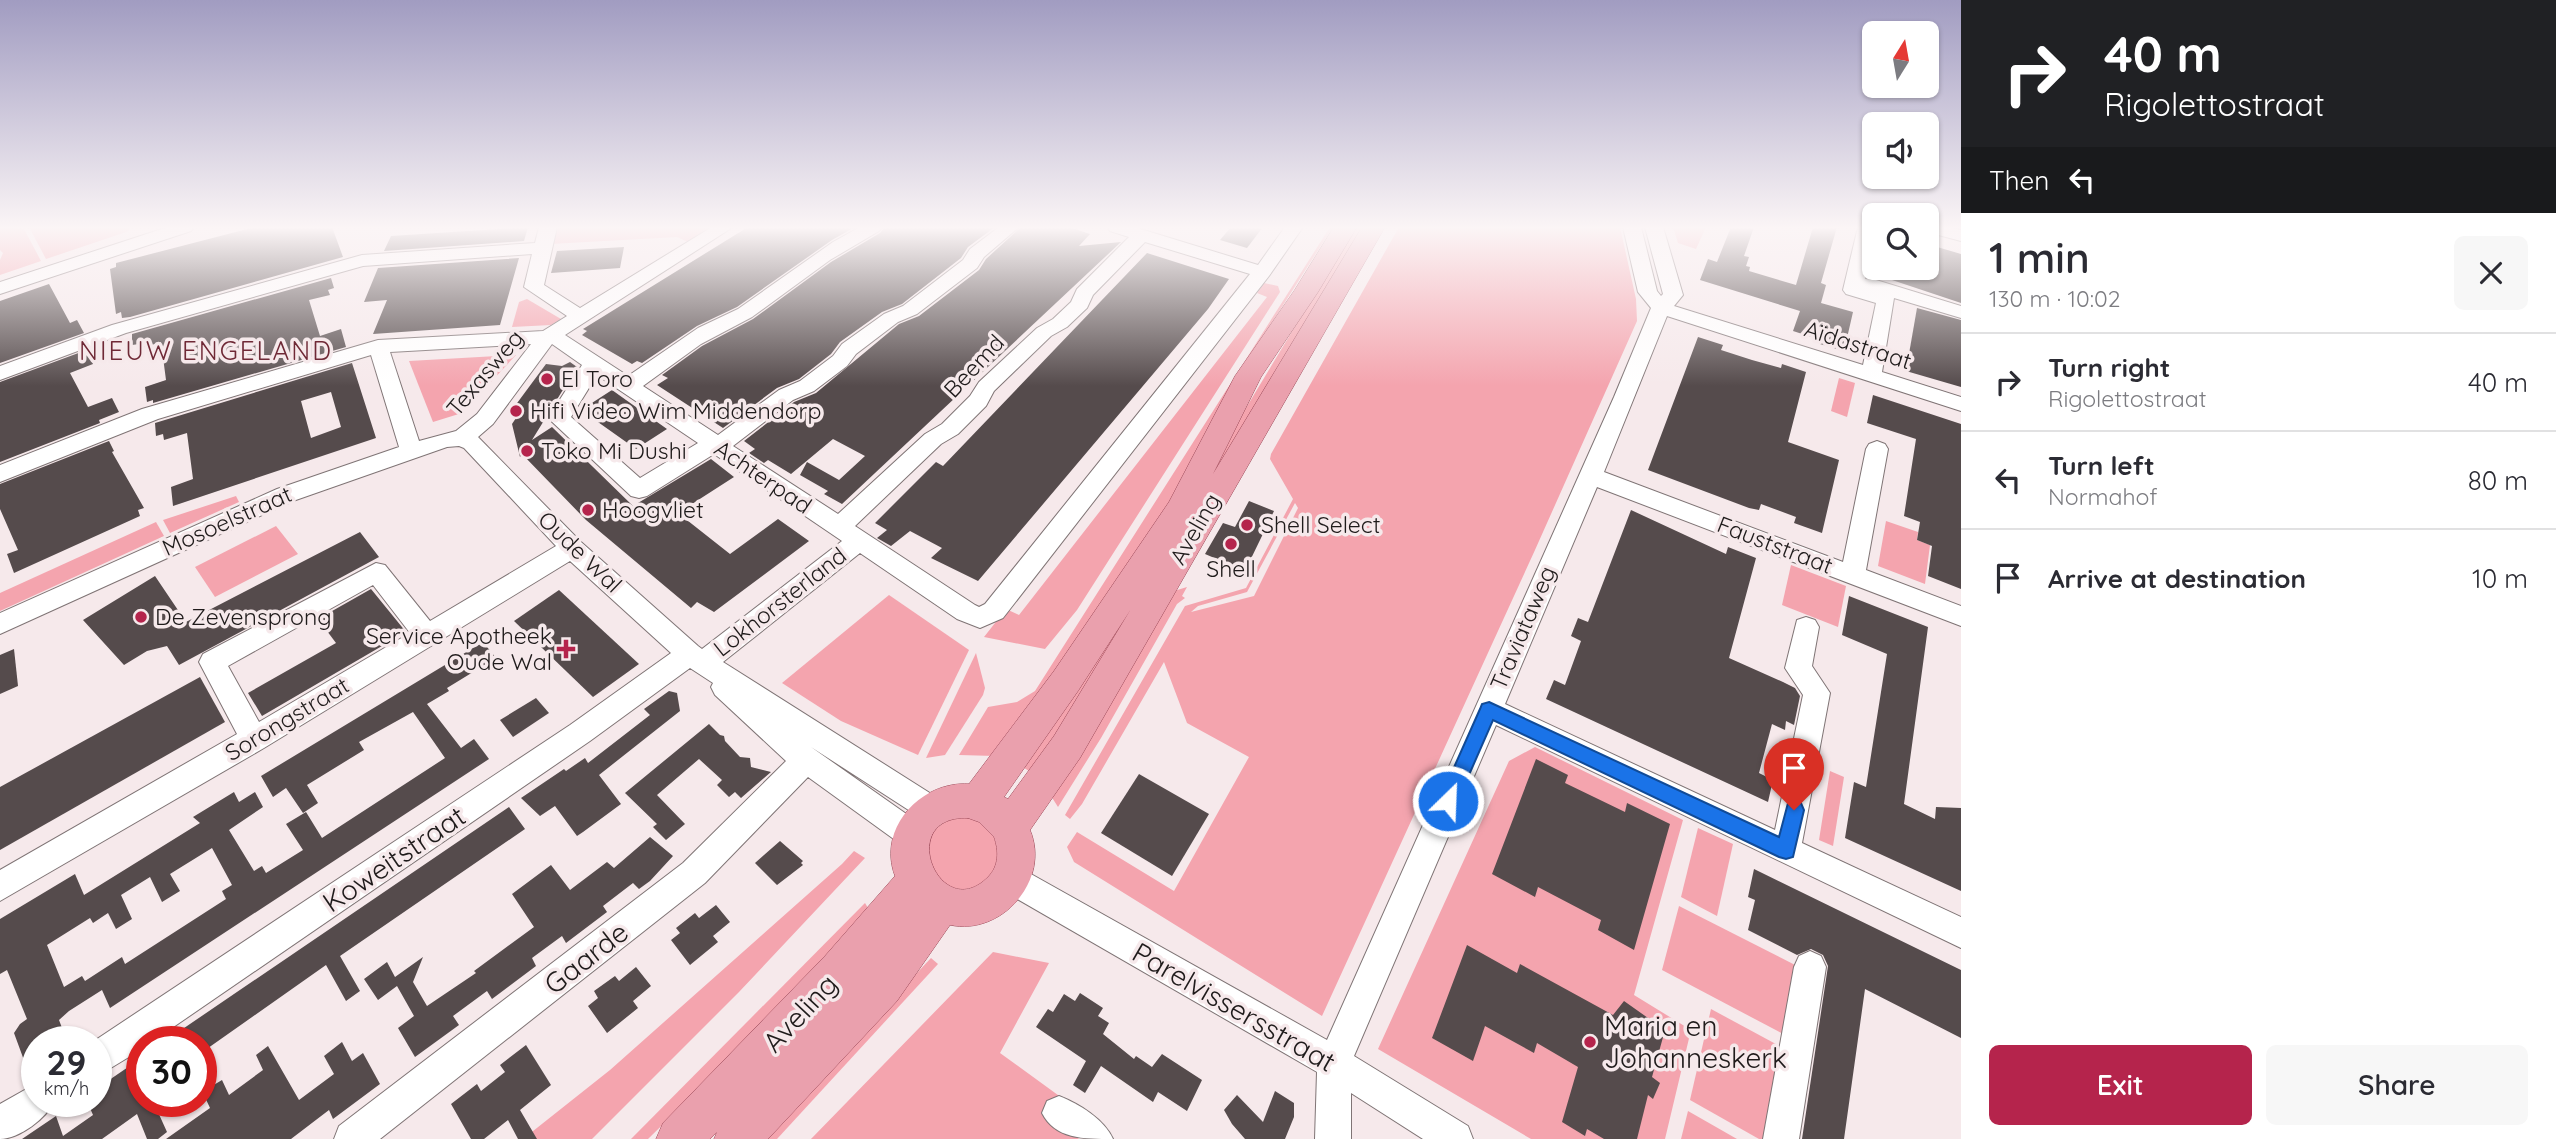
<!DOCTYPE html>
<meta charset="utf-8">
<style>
:root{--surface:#fff;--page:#f7f7f7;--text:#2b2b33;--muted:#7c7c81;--line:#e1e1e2;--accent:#b5244c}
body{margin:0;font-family:Quicksand,sans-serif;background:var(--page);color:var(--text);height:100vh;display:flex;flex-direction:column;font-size:26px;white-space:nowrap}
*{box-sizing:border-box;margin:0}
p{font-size:23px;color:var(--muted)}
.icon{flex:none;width:38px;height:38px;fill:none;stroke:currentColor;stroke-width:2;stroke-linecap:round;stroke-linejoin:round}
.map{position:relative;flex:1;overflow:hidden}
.details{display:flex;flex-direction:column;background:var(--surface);width:595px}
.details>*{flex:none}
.guide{background:#202124;color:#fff;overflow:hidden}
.needle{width:46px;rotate:11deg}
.buttons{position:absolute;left:1862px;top:21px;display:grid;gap:14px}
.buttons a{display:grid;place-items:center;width:77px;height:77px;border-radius:10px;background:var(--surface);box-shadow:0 2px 5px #0004;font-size:35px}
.speed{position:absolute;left:21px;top:1026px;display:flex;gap:14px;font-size:35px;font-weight:700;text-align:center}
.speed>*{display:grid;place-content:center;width:91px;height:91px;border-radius:50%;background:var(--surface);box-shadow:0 2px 5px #0004;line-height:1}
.speed small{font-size:18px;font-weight:400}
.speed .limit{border:10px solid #d22;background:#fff;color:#111}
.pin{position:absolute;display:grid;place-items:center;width:60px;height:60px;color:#fff;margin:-72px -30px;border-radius:50% 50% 50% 0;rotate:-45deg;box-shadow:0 0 7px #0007}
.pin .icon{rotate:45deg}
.me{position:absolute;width:77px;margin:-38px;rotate:24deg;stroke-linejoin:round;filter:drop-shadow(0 0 5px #0008)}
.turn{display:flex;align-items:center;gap:24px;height:147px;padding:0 28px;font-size:32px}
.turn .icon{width:91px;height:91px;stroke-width:2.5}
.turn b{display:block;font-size:49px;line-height:60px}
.then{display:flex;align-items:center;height:66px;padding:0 28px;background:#0003;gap:14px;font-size:26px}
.round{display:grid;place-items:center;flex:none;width:74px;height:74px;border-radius:10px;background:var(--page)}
.overview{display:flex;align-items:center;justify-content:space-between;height:119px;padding:0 28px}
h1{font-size:42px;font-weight:600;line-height:52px}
.action{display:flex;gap:14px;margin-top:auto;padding:14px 28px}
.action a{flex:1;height:80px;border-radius:10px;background:var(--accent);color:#fff;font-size:28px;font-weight:600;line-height:80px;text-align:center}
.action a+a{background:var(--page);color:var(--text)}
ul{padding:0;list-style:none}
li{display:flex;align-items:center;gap:21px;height:98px;padding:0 28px;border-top:2px solid var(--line)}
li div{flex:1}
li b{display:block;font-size:26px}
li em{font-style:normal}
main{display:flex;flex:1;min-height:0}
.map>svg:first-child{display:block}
</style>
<main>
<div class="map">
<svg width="1961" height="1139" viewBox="0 0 1961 1139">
<rect width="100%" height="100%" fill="#f6e9eb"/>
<g fill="#f4a4ae" fill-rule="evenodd">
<path d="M0,227L24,229L41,261L0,275V260L3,253L0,250Z"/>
<path d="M29,227H128L129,231L46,259Z"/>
<path d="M554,227H710L688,242L677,237L550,244Z"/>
<path d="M1330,227H1333L1250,357L1193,465L1090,630L995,756L959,755L988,707L1017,702L1035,691Z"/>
<path d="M1355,227H1366L1037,776L1021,766L1164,544Z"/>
<path d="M1399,227H1620L1636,299L1637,321L1535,550L1322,1016L1074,862L1067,847L1077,832L1174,891L1249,757L1187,723L1164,662L1082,804L1070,819L1065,815L1185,606L1246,588L1293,499L1270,459L1271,454ZM1295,503L1298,508L1254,596L1191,612L1198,606L1247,592Z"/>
<path d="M1673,227H1706L1696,249L1678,243Z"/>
<path d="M1264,283L1278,286L1280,292L1077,610L1045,649L984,637L1006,609L1019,615L1267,297L1257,293Z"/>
<path d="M527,299L561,319L551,325L512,327L519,302Z"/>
<path d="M516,355L462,413L433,422L409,361Z"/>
<path d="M1839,378L1855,383L1847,417L1831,411Z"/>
<path d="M236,496L239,502L170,533L163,520Z"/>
<path d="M1886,521L1918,532L1917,540L1930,545L1925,584L1878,566Z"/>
<path d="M156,522L164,536L0,611V593Z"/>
<path d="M276,526L298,554L215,597L195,567Z"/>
<path d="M1791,565L1846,586L1838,627L1782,605Z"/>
<path d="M1187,587L1182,596L1185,598L1177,604L1101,738L1058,807L1046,788L1174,591Z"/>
<path d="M889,595L969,650L918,755L841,721L782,683Z"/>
<path d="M976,653L985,688L983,695L945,755L926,758Z"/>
<path d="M1535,747L1683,820L1634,995L1691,1030L1665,1139H1531L1378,1049L1509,761Z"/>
<path d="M1830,771L1844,777L1833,846L1819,840Z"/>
<path d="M954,816L979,818L1003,844L994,878C964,894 956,894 929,872C926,838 924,835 954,816Z"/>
<path d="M1698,828L1733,844L1717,916L1681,897Z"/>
<path d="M854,851L865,858L739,992L592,1139H523L610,1070L842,864Z"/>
<path d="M865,903L874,918L648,1139H631Z"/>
<path d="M1679,906L1799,967L1787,1036L1662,970Z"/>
<path d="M993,952L1049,963L1000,1053L1062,1098L1050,1116L1079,1139H811Z"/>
<path d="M931,958L938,964L777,1139H760Z"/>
<path d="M1711,1009L1785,1049L1769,1139H1759L1690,1100Z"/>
<path d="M1688,1111L1737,1139H1681Z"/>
</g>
<g fill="#554b4c" fill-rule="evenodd">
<path d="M255,227H332L343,257L130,317L122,318L121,312L116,314L110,269L116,267V263Z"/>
<path d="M528,227L524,241L384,251L391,236Z"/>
<path d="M748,227H855L832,240L737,307L697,326L642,363L637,361L632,364L582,335L587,331L583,329Z"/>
<path d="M885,227H995L968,247L961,258L902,304L882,312L840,342L831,354L799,379L777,388L723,428L657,385L668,378L662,375L702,346L753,319L831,262L880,233Z"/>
<path d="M1021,227H1069L1090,234L1079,246L1121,242L842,504L824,494L828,491L800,475L807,462L839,480L865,456L833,439L791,474L768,460L764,463L749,453L755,449L744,441L794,402L816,393L899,324L919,316L979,270L986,259Z"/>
<path d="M1231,227H1263L1247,248L1220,240Z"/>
<path d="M1731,227H1754L1744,256L1749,257L1746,266L1750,267L1749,271L1796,285L1813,227H1837L1821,283L1826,285L1821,303L1853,312L1844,351L1820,344L1821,340L1793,331L1800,311L1700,280L1708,259L1717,262Z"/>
<path d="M1927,244L1961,254V303L1892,280L1894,268H1927Z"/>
<path d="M624,247L620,268L551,273L557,251Z"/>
<path d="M1147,253L1229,279L1208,309L978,581L931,558L942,548L910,531L891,546L877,538L887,530L875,523L936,462L943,466Z"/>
<path d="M519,258L500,325L373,334L387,300L364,302L378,268Z"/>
<path d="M331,278L334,288L328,290L330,295L309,300L320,336L341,329L346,347L153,403V400L147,402L145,387L166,380L161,342L139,349V344L132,345V334Z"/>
<path d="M49,284L70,323L77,320L84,333L0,363V301Z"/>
<path d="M1917,308L1961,320V387L1906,371Z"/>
<path d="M1698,337L1723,345L1721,350L1752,360L1781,368L1782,364L1806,372L1788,442L1839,460L1822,533L1794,523L1796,517L1761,504L1759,510L1749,508L1648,470Z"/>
<path d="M92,348L97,357L91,360L93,364L70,373L88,407L112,398L119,412L99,420L100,423L0,462V382Z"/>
<path d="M570,362L577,367L532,440L552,427L633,506L711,459L734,477L678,513L730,554L778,519L809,541L714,612L697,602L691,608L586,520L522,454L520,457L512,424L518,415L509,414L546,364L562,366Z"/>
<path d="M352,363L376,438L173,506L171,487L193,479L187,433L164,440L163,434L156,436L155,423ZM331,392L341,427L311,438L301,401Z"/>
<path d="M612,390L626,400L667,429L636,449L581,410Z"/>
<path d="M1873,395L1961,424V589L1928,576L1932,546L1917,540L1920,522L1904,516L1916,439L1867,423Z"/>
<path d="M109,441L114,451L112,452L144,508L138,510L140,516L14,573L7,554L18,550L0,509V484Z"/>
<path d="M1249,501L1274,511L1245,571L1205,554L1223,523L1235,527Z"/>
<path d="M1631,510L1726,554L1728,547L1756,558L1729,658L1783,682L1795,688L1800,696L1794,725L1786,721L1785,730L1772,724L1759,773L1773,780L1768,802L1546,699L1554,680L1565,685L1581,641L1571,636L1578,618L1588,622Z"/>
<path d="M360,532L379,557L179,665L167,646L147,651L124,665L83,620L155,576L186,622Z"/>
<path d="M371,589L406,632L262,716L248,693L336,643L318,619Z"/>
<path d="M559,590L639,664L593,697L514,621Z"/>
<path d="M1849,596L1928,627L1904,804L1935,819L1936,807L1961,808V891L1845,838L1854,782L1866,787L1887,654L1842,635Z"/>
<path d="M483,642L496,658L447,688L449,691L427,704L461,748L474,739L489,759L110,1008L102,990L69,1011L59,1020L67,1041H37V1056L25,1063L14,1033L20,1024L27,1019L7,970L0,974V919L75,874L84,895L200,823L193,817L234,792L239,802L255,792L263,807L229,830L254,871L262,866L266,873L303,850L286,824L306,812L322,838L445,758L413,712L359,742L364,750L307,785L318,803L303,813L286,788L273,797L261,776ZM212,848L232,885L222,891L226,899L125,964L122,957L85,981L82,976L64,987L47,945L90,918L93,923L108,913L116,929L132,919L121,895L150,877L162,902L180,891L170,874Z"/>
<path d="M14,649L18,686L0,694V655Z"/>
<path d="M200,677L225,722L0,850V787Z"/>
<path d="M669,691L677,693L680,711L599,775L621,804L583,832L577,836L555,806L540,816L521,798L564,769L566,771L585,758L588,763L650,715L644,709Z"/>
<path d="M536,698L549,713L513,737L500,720Z"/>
<path d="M709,724L720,735L724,736L725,741L740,757L750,758L751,767L771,772L741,798L735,792L729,797L717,785L722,780L699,759L657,795L685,824L666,840L653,827L657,824L625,793Z"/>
<path d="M1536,759L1568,775L1565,783L1625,812L1627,803L1670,824L1634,950L1598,930L1601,920L1538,887L1535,897L1492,874Z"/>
<path d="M1139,774L1209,814L1172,876L1101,833Z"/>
<path d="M509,807L525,829L340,956L360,991L346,1001L326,965L201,1053V1041H165Z"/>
<path d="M650,837L673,856L650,881L639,889L633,883L603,906L607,912L566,943L562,936L532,958L536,966L492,999L487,991L453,1016L459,1025L415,1057L398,1028L414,1016L397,986L378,1000L364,979L387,962L395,977L423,957L413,982L427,1006L476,973L474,971L534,927L512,894L551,865L570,890L607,862L614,868Z"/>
<path d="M780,841L803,861L801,863L803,865L777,885L755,863Z"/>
<path d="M1754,869L1961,970V1038L1865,989L1844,1139H1802L1828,966L1823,955L1811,949L1797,955L1748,930L1755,900L1748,897Z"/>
<path d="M716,905L730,922L713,936L718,942L690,965L671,940L680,933L676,928L695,913L699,918Z"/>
<path d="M1467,945L1517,973L1520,964L1613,1015L1624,1001L1665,1030L1652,1077L1660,1083L1653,1099L1648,1095L1637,1139H1604L1587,1129L1585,1136L1562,1122L1578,1067L1537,1043L1534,1053L1485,1026L1473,1061L1432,1038Z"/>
<path d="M636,967L651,986L633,1001L638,1008L607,1033L588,1006L598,998L594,991L615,976L619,981Z"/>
<path d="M1080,993L1103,1008L1098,1016L1109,1023L1103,1034L1134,1059L1136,1056L1152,1067L1162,1054L1202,1080L1187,1111L1158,1092L1153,1102L1101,1066L1085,1093L1073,1085L1086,1061L1036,1027L1048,1009L1053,1012L1064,994L1075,1001Z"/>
<path d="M342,1042L352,1061L363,1053L380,1084L333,1119L329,1110L291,1139H166L210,1108L203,1093L212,1086L222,1080L229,1095L263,1070L256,1055L268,1046L299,1100L334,1074L324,1056Z"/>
<path d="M526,1045L551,1085L520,1110L537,1139H518L508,1120L484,1139H471L451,1104L477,1084L481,1091L505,1072L500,1065Z"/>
<path d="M137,1061L142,1073V1101H153L167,1132L158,1139H147L137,1114L102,1139H22L56,1116L63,1136L93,1115L87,1101H96V1089Z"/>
<path d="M1275,1091L1294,1103V1117L1285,1139H1245L1232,1124L1224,1110L1237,1095L1263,1122Z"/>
</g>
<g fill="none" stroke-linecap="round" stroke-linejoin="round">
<g stroke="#7f7475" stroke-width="2">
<g id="minor">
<path d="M168,227H194L191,231L0,294V282Z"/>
<path d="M539,227H557L544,285L580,308L712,227H733L565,335L628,376L698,328L738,309L833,242L860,227H882L879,231L830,260L752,317L701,344L643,386L718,435L779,390L800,381L833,356L842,344L884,314L903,306L963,260L970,249L999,227H1019L984,257L977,268L917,314L898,322L856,354L847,366L814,391L793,400L733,446L838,514L925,434L942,424L970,396L979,382L1037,328L1053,319L1071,302L1077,289L1129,237L1110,231L1107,227H1134L1258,265L1285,227H1303L1269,276L1003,618L980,628L957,619L860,553L723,662L944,802L949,811L944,820L934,824L924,820L811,747L922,825L927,835L922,845L912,849L902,845L808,777L705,883L380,1139H334L339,1126L683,863L786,761L715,695L711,687L713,683L690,668L590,741L153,1041H142V1049L96,1077L94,1041L570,725L671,653L570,561L264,748L0,901V870L237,734L199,662L203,654L376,563L385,565L430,621L556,546L464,448L459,446L447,447L293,501L0,634V613L277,489L399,447L371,355L158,419L0,482V465L142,409L378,340L543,331L567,316L524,287L532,254L363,266L126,333L0,380V366L112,325L362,255L535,243ZM1145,242L1250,274L985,604L979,607L975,605L855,526L941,444L958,434L986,406L994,391L1051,336L1067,327L1087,308L1093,295ZM531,344L477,414L456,431L419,441L390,352ZM552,344L582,365L548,418L631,496L639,498L647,496L714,454L842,541L702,649L698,646L581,542L478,437L493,424ZM597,375L698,443L640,478L571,417ZM373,585L410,633L259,722L228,666Z"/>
<path d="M1623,227H1641L1657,291L1661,296L1663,294L1645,227H1663L1683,295L1674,306L1863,365L1876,303L1846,294L1843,290L1858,227H1874L1865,279L1876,280L1961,306V318L1894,298L1882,372L1961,397V411L1667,316L1604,472L1843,562L1866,449L1869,444L1877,441L1885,444L1888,449L1866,570L1961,606V626L1597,487L1505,704L1775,830L1803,695L1785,668L1797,620L1806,617L1815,620L1819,627L1812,666L1830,693L1802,843L1961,917V948L1496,725L1354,1056L1468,1126L1473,1139H1423L1351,1093V1139H1315L1317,1072L1000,889L996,879L1000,869L1011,865L1022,869L1327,1040L1614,397L1651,308L1638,292Z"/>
<path d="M1927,227H1946L1961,230V241L1927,232Z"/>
<path d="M1810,951L1821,956L1826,967L1799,1139H1763L1794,967L1799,956Z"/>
<path d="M37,1083V1101H54C47,1118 19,1139 0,1139V1104Z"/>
<path d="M1059,1096C1079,1104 1104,1119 1113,1139C1083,1139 1055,1139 1042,1113L1047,1101Z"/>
</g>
</g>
<g stroke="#9a4857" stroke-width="1">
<path id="major" d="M1334,227H1357L1318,292L1261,377L1213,474L1362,227H1385L1080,758L1030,830C1051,880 1002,936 950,925L897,1001L768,1139H714L717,1132L710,1139H656L663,1123L825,956L895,876C877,828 921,781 969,784L1054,671L1169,502L1235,376L1294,291ZM1131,609L1054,736L1008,799L1004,797L1078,691ZM968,818L979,822L994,837C999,851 999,866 988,877C940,926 894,815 968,818Z"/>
</g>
<use href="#minor" fill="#fff" fill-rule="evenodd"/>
<use href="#major" fill="#eaa0ad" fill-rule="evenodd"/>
</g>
<linearGradient id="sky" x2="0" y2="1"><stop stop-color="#a19cc1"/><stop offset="0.59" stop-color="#fbf5f6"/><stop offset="1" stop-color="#fbf5f6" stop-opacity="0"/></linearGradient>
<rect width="1961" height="386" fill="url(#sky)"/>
<path fill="#1a73e8" stroke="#114b97" stroke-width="2" d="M1489,702L1779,837L1788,803L1794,801L1801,803L1804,810L1793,857L1786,859L1779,857L1493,720L1455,807L1448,810L1442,807L1439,801L1480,709L1482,704Z"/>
<g fill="#b5244c" stroke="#f6e9eb" stroke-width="2.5">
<circle cx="547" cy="379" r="7"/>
<circle cx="516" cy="411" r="7"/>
<circle cx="527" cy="451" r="7"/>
<circle cx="588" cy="510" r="7"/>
<circle cx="1247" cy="525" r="7"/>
<circle cx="1231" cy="544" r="7"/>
<circle cx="141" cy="617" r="7"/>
<path d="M562.5 638.5h7v7h7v7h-7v7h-7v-7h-7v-7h7z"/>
<circle cx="1590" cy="1042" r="7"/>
</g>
<g text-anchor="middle" stroke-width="7" stroke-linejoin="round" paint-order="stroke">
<g font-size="23" fill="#1f1b1b" stroke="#f6e9eb">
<text transform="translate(1858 345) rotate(18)" y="8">Aïdastraat</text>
<text transform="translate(974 366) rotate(-47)" y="8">Beemd</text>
<text transform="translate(485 373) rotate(-50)" y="8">Texasweg</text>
<text transform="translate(763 477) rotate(34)" y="8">Achterpad</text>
<text transform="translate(227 521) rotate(-24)" y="8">Mosoelstraat</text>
<text transform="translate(1195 529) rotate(-60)" y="8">Aveling</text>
<text transform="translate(1775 545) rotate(21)" y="8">Fauststraat</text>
<text transform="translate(580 552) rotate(44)" y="8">Oude Wal</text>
<text transform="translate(780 602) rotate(-38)" y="8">Lokhorsterland</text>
<text transform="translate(1523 628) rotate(-67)" y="8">Traviataweg</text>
<text transform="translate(287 719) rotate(-31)" y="8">Sorongstraat</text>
</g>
<g font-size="23" fill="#1f1b1b" stroke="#f6e9eb" text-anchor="start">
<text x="561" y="387">El Toro</text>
<text x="530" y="419">Hifi Video Wim Middendorp</text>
<text x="541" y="459">Toko Mi Dushi</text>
<text x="602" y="518">Hoogvliet</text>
<text x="1261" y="533">Shell Select</text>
<text x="1231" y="577" text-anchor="middle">Shell</text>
<text x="155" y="625">De Zevensprong</text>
<text x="552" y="644" text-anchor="end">Service Apotheek<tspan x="552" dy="26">Oude Wal</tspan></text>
</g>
<g font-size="26" letter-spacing="2" fill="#6f2936" stroke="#f6e9eb">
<text x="206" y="360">NIEUW ENGELAND</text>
</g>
<g font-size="28" fill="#1f1b1b" stroke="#f6e9eb">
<text transform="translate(394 859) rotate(-34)" y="10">Koweitstraat</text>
<text transform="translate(586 958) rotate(-38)" y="10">Gaarde</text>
<text transform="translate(1234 1007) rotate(30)" y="10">Parelvissersstraat</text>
<text transform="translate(800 1013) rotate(-47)" y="10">Aveling</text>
</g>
<g font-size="28" fill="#1f1b1b" stroke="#f6e9eb" text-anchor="start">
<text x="1604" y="1036">Maria en<tspan x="1604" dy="32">Johanneskerk</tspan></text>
</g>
</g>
</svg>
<div class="buttons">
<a><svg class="needle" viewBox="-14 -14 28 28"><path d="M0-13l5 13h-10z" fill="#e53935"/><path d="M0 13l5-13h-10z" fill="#7c7c81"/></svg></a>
<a><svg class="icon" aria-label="sound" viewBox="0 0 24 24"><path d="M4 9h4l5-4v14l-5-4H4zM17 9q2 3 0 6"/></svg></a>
<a><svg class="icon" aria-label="search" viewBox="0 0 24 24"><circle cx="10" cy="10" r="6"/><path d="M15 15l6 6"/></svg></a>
</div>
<div class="speed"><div>29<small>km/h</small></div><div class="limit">30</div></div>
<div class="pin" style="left:1794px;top:810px;background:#d93025"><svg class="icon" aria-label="arrive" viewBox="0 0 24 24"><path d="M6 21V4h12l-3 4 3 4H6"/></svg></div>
<svg class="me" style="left:1448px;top:801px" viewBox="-20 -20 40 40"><circle r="17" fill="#1a73e8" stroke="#fff" stroke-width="3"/><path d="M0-11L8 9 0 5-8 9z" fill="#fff"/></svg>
</div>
<section class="details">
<div class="guide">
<div class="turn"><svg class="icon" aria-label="right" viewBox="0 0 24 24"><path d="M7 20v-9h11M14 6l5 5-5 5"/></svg><div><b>40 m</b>Rigolettostraat</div></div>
<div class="then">Then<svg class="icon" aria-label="left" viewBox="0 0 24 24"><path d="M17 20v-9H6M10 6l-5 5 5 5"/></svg></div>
</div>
<div class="overview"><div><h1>1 min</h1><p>130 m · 10:02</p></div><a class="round"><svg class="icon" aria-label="close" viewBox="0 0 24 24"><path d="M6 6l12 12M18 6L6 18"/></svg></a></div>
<ul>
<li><svg class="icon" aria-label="right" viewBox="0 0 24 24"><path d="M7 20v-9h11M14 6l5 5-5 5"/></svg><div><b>Turn right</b><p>Rigolettostraat</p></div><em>40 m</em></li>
<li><svg class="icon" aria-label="left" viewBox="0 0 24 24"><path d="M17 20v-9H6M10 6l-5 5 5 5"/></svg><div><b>Turn left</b><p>Normahof</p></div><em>80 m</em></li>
<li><svg class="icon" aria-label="arrive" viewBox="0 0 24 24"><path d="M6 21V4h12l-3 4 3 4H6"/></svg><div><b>Arrive at destination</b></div><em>10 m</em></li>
</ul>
<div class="action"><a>Exit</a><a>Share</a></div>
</section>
</main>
